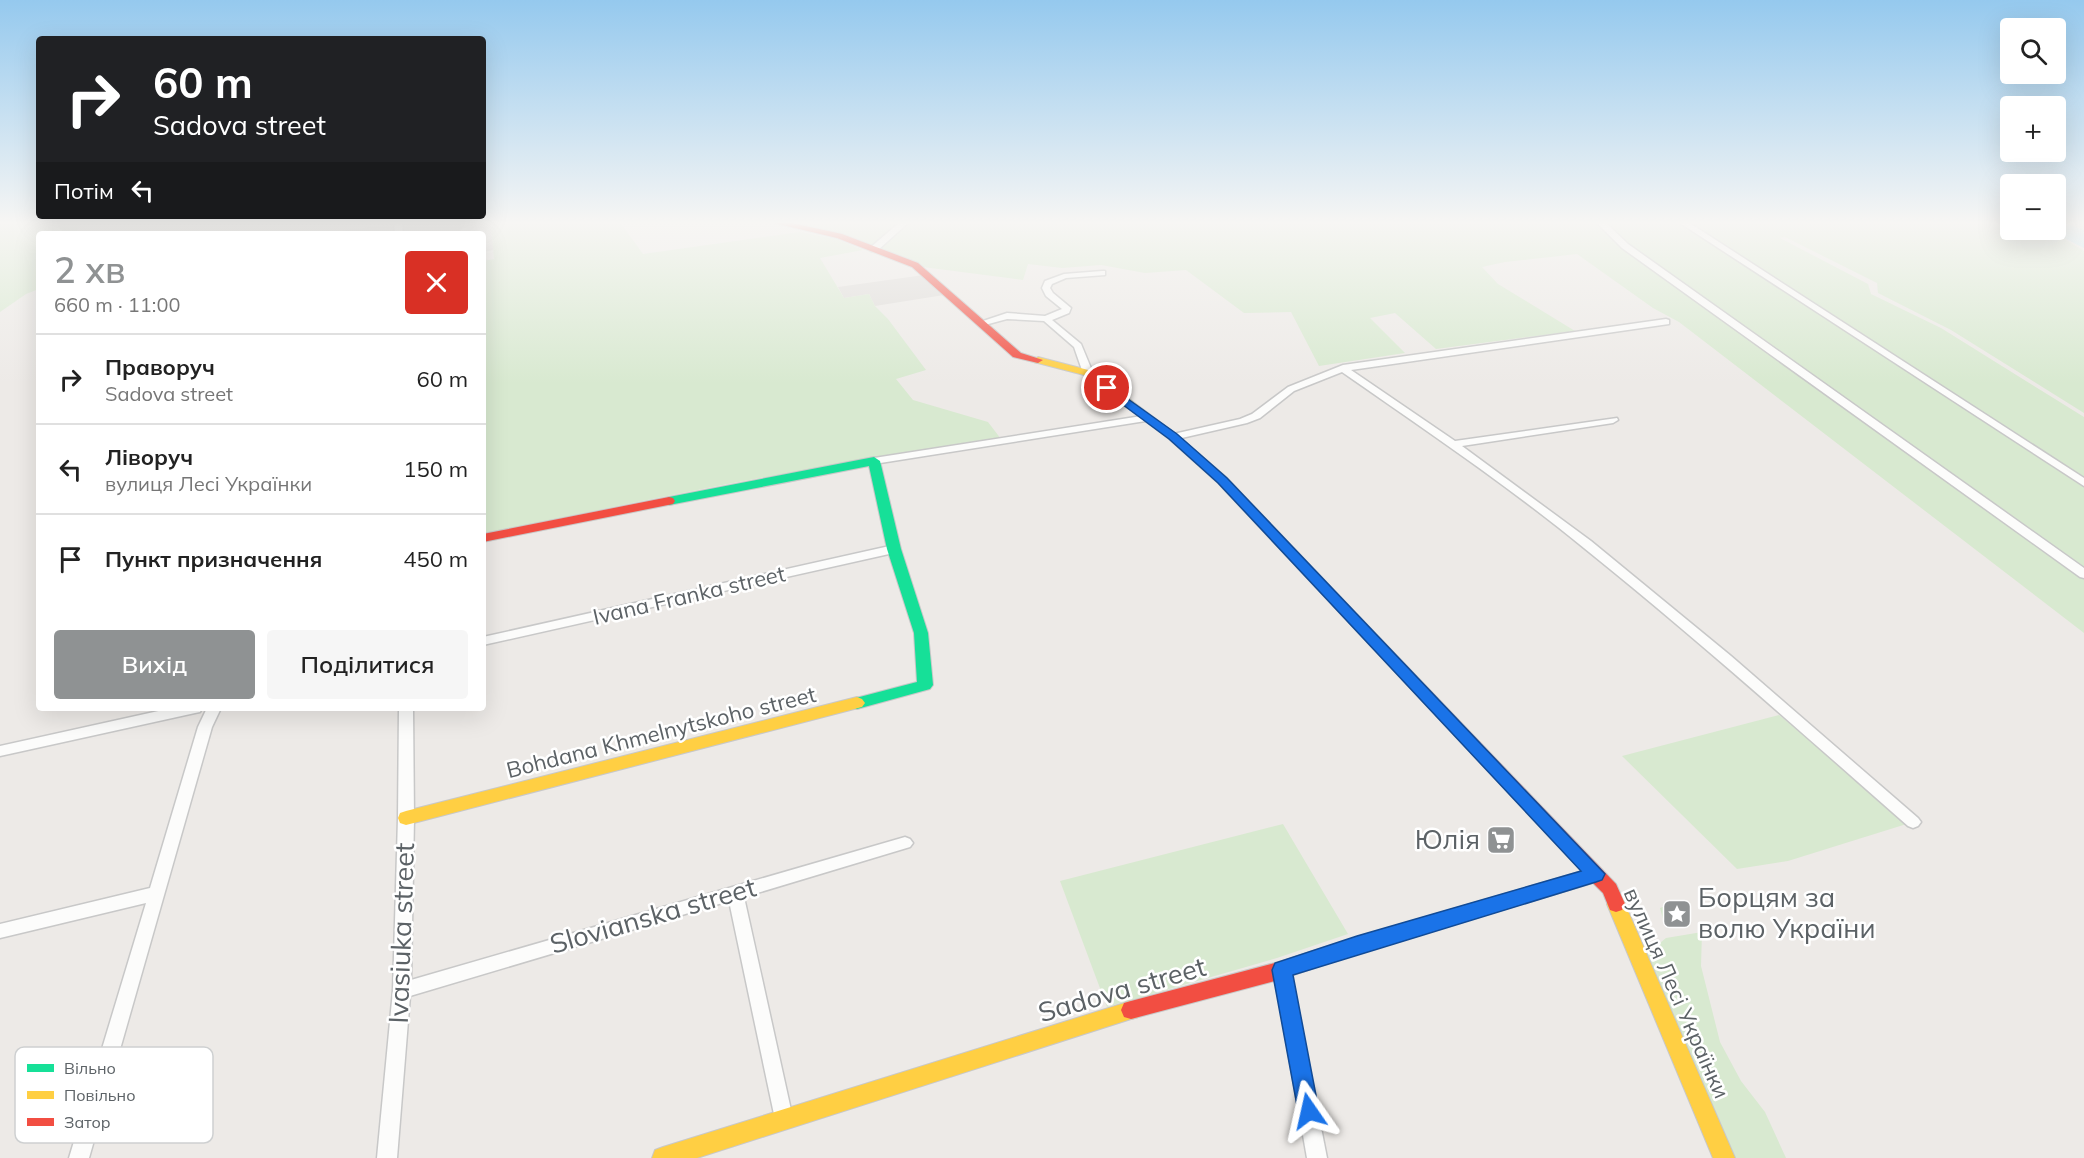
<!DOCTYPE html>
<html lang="uk">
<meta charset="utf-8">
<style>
:root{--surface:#fff;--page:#f6f6f6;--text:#222;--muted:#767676;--line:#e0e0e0;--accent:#8f9293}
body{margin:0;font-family:Mulish,sans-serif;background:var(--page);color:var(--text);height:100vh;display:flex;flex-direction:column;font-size:22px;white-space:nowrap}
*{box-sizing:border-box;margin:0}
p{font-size:20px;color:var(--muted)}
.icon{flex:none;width:33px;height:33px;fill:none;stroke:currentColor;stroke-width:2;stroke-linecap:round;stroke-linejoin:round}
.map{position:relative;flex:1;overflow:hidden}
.sheet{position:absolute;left:36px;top:231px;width:450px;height:480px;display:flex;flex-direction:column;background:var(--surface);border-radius:6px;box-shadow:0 6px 24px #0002}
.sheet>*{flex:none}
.top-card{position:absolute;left:36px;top:36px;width:450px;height:183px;border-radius:6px;box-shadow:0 6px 24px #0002;background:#202124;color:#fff;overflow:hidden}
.buttons{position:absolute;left:2000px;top:18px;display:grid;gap:12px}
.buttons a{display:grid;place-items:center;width:66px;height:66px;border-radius:6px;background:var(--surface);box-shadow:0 6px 24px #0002;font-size:30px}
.pin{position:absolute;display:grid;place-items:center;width:51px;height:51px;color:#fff;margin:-26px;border:3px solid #fff;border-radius:50%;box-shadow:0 2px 6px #0007}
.me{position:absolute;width:66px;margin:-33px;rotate:349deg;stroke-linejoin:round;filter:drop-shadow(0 0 4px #0008)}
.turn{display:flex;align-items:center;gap:21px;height:126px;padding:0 18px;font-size:27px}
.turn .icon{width:78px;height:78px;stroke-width:2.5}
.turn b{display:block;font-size:42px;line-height:51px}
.then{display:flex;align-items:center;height:57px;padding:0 18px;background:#0003;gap:12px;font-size:22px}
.round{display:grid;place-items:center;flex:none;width:63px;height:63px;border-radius:6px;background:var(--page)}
.headline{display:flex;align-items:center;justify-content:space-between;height:102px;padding:0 18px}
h1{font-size:36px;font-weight:600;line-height:45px;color:var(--accent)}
.action{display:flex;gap:12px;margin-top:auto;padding:12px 18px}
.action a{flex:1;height:69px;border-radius:6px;background:var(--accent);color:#fff;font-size:24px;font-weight:600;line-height:69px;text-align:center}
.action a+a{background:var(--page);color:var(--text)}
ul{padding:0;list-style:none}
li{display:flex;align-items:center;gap:18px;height:90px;padding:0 18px;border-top:2px solid var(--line)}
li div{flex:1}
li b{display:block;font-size:22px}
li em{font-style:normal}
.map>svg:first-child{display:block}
</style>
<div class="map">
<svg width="2084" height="1158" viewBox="0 0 2084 1158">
<rect width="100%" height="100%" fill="#edeae7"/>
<g fill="#dedbd8">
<path d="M400,222H490L494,250L483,252V234H400Z"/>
<path d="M395,224L397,234H315Z"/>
<path d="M924,275L944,295L875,306L869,294L844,298L838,287Z"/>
</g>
<g fill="#d8e9d0">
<path d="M0,222H83L74,234H39V289L26,294L0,312Z"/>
<path d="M497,222H620L643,254L800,232L836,239L863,250L820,258L844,298L869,294L875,306L888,319L926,370L896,379L913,400L988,422L1001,439C827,462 655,498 483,534V261L494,259L491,227Z"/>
<path d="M775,222H2010V230C2046,230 2053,231 2084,251V413L1951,330L1878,293L1877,283L1785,237L1780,238L1868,284L1871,294L1941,328L2084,417V633L1679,322L1653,308L1577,254L1505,262L1482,267L1498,284L1575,331L1436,349L1395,313L1370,318L1405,353L1319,366L1291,312L1244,313L1186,270L1145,273L1101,265L1062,268L1028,264L1023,280L923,267L874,249Z"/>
<path d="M1779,715L1913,822L1788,861L1737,869L1622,756Z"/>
<path d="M1283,824L1348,934L1277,958L1107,1007L1060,881Z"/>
<path d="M1670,904L1684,911L1689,919L1687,925L1675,927L1663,919L1660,908Z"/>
<path d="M1702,932L1701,966L1720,1042L1741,1081L1765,1112L1786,1158H1733L1645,955L1666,938Z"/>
</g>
<path fill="#bae9f8" d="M2055,222H2064L2084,230V248L2048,230H2055Z"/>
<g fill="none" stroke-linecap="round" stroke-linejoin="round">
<g stroke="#c8c8c8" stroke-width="3">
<g id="street">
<path d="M394,222H402L403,234H395Z"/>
<path d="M900,222H909L877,251H871V247Z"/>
<path d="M1596,222H1605L1628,244L2084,568V578L2080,577L1622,248Z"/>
<path d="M1688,222L2084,478V486L1680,223Z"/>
<path d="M1102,271H1105V275L1066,278L1052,284L1050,288L1053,293L1071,308L1069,313L1052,320L1081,344L1093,373L1091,375H1085L1083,373L1074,347L1044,321L1007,319L981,326L977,323L1007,313L1045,316L1062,309L1046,296L1042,288L1045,281L1064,274Z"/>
<path d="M1666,319L1669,320V324L1351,370L1455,441L1617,418L1618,420L1613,423L1462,446L1591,541L1731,656L1918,818L1921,822L1918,826L1913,828L1908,826C1801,732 1695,637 1584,548C1507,485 1424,429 1342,372L1294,391L1260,418L1247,423L1173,440L1168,437L1169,435L1240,419L1252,414L1288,387L1343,365Z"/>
<path d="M1148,415L1153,418L1152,420L874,464L869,461L874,458Z"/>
<path d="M894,545L900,549L898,552L483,645V637Z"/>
<path d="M172,708H202L200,712L195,713L0,756V746Z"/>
<path d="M207,708H221L212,727L89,1158H69L146,903L0,938V924L150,888L198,727Z"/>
<path d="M399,708H413L414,818L411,980L905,837L910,839L913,843L910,847L744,897L793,1119L791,1126L784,1128L777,1126L775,1119L729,901L410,996L397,1158H377L393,990L398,818Z"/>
<path d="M1282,962L1288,965L1290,970L1327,1158H1307L1274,970L1276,965Z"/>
</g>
</g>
<g stroke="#c8c8c8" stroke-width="2">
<path id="fast" d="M874,457L880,461L901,549L928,633L933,685L930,689L857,709L852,707L849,703L852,699L917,682L914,633L887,549L869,466L669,505L663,501L669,497Z"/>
</g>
<g stroke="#c8c8c8" stroke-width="2">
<g id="slow">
<path d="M1038,357L1092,371L1177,435L1226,477L1350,607L1352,610L1350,613H1340L1218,483L1169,439L1084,375L1034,362L1033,360Z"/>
<path d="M857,697L862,699L865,703L862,707L406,825L400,823L398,818L400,813L406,811Z"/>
<path d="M1616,896L1622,898L1625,904L1735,1158H1713L1607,904L1610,898Z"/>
<path d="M1131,1001L1138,1003L1141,1010L1138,1017L1131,1019L697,1158H652L655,1150L663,1147Z"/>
</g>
</g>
<g stroke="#c8c8c8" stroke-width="2">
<g id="jam">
<path d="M770,222H787L842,234L918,263L1021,353L1043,360L1038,363L1013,357L912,267L837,238Z"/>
<path d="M669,497L673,498L675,501L673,504L483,542V534Z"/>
<path d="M1345,605L1350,607L1616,884L1625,904L1622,910L1616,912L1610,910L1603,893L1593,883L1357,953L1282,979L1131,1019L1124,1017L1121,1010L1124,1003L1131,1001L1282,961L1357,937L1582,871L1340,613L1338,610L1340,607Z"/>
</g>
</g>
<use href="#street" fill="#fcfcfb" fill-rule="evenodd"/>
<use href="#fast" fill="#16e098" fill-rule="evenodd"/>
<use href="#slow" fill="#ffcf43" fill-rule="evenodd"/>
<use href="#jam" fill="#f24e42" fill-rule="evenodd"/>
</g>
<linearGradient id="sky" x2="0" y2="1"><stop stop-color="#95c9ee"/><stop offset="0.58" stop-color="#f7f6f4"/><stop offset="1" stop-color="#f7f6f4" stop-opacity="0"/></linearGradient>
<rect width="2084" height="384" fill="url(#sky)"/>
<path fill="#1a73e8" stroke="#114b97" stroke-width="1.5" d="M1107,384L1177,434L1227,478L1605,874L1602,880L1596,882L1293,975L1319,1111L1316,1118L1309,1122L1301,1118L1298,1111L1272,970L1275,963L1357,936L1581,871L1218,483L1169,439L1103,390L1101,388Z"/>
<defs>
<g id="supermarket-square" transform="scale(1.5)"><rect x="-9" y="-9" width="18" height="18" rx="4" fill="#8f9293" stroke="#fff"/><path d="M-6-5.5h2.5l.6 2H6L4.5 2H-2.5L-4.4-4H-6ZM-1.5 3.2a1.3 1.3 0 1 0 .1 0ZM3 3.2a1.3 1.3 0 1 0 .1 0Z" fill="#fff"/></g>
<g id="sight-square" transform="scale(1.5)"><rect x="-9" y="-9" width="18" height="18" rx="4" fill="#8f9293" stroke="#fff"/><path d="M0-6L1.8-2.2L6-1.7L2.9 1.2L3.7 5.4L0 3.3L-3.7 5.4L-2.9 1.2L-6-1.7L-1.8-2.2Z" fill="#fff"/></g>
</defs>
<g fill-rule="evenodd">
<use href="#supermarket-square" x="1501" y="840"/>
<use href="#sight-square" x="1677" y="914"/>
</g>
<g text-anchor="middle" stroke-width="5" stroke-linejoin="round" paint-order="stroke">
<g font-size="22" fill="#5c6266" stroke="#fff">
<text transform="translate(689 595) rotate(-13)" y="8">Ivana Franka street</text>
<text transform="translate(661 732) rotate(-14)" y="8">Bohdana Khmelnytskoho street</text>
<text transform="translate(1677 993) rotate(66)" y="8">вулиця Лесі Українки</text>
</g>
<g font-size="27" fill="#5c6266" stroke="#fff" text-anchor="end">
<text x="1480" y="849">Юлія</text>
<text x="1698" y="907" text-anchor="start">Борцям за<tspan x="1698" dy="31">волю України</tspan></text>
</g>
<g font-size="27" fill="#5c6266" stroke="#fff">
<text transform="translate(653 916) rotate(-16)" y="9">Slovianska street</text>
<text transform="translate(402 933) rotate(-88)" y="9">Ivasiuka street</text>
<text transform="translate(1122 990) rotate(-16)" y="9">Sadova street</text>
</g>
</g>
<rect x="15" y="1047" width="198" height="96" rx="9" fill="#fff" stroke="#ced0d1" stroke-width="1.5"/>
<rect x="27" y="1064" width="27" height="8" fill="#16e098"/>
<rect x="27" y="1091" width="27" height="8" fill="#ffcf43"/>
<rect x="27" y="1118" width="27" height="8" fill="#f24e42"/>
<g font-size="16" fill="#5c6266">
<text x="64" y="1074">Вільно</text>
<text x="64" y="1101">Повільно</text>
<text x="64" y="1128">Затор</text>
</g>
</svg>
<div class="buttons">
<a><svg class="icon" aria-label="search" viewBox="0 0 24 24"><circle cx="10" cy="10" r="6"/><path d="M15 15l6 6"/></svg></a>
<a>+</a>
<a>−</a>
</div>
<div class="pin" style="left:1107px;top:388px;background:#d93025"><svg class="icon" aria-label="arrive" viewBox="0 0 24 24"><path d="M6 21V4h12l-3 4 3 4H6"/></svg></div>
<svg class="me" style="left:1309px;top:1111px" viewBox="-20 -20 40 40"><path d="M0-17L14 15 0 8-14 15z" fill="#1a73e8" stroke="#fff" stroke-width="4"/></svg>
<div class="top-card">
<div class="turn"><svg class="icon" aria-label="right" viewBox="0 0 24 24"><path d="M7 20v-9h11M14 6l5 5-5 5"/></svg><div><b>60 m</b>Sadova street</div></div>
<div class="then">Потім<svg class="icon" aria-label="left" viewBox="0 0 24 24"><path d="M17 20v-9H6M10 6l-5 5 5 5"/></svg></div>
</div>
<section class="sheet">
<div class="headline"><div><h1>2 хв</h1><p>660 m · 11:00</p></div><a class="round" style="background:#d93025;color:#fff"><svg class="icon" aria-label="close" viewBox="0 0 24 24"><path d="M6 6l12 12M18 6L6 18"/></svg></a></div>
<ul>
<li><svg class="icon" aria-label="right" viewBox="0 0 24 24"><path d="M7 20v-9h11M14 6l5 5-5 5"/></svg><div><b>Праворуч</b><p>Sadova street</p></div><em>60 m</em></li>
<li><svg class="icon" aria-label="left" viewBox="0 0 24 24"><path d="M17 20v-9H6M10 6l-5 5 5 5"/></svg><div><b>Ліворуч</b><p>вулиця Лесі Українки</p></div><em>150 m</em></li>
<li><svg class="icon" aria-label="arrive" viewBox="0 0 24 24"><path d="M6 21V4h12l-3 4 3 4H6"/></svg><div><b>Пункт призначення</b></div><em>450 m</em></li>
</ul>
<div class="action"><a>Вихід</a><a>Поділитися</a></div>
</section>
</div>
